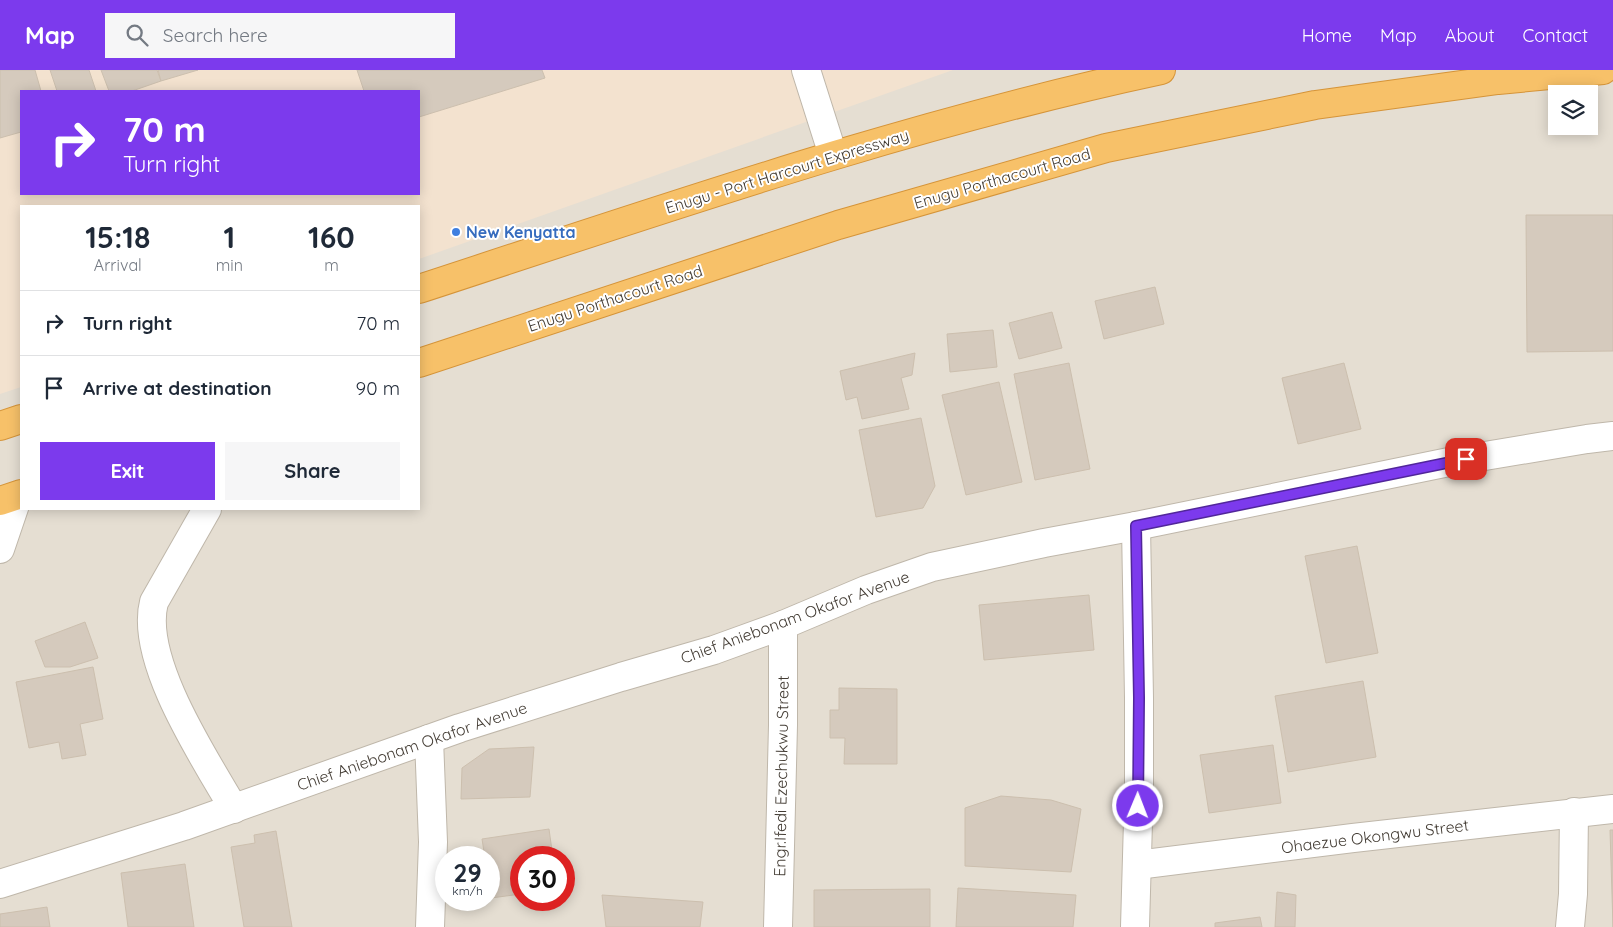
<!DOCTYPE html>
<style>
:root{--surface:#fff;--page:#f6f6f7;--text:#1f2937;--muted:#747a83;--line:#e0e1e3;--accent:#7c3aed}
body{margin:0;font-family:Quicksand,sans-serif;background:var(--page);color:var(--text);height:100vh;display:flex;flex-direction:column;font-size:19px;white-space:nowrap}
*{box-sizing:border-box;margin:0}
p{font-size:16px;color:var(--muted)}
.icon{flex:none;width:28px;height:28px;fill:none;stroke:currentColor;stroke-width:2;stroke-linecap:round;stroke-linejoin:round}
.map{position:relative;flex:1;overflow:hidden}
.drawer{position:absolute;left:20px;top:135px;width:400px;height:305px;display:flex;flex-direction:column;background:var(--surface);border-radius:0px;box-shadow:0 2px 12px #0003}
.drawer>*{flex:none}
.guide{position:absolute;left:20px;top:20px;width:400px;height:105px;border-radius:0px;box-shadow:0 2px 12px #0003;background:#7c3aed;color:#fff;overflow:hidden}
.controls{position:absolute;left:1548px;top:15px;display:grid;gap:10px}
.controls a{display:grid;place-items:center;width:50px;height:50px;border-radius:0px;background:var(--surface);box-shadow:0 2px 12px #0003;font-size:25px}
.speed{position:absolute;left:435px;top:776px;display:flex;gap:10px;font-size:25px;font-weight:700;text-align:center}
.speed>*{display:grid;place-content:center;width:65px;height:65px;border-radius:50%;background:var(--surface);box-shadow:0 2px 12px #0003;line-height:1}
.speed small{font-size:12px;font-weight:400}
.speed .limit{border:8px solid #d22;background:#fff;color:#111}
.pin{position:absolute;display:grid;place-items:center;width:42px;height:42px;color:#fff;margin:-21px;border-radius:10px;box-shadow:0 2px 8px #0006}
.me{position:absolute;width:55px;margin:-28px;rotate:1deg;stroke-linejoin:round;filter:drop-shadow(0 0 4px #0008)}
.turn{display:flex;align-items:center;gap:18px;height:105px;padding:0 20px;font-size:22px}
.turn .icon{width:65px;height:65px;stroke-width:2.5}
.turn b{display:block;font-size:35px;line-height:42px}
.eta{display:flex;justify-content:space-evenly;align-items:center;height:85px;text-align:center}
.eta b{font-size:30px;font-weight:700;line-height:35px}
.action{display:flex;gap:10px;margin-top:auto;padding:10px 20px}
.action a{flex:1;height:58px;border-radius:0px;background:var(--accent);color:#fff;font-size:20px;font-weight:700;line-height:58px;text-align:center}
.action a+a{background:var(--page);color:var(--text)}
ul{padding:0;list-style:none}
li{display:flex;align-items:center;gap:15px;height:65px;padding:0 20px;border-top:1px solid var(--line)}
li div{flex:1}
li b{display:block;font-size:19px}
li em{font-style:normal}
header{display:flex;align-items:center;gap:30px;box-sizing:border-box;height:70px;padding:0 25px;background:var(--accent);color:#fff}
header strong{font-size:24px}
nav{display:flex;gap:28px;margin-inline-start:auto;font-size:18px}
.search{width:350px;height:45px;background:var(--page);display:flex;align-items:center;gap:12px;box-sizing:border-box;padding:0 18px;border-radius:0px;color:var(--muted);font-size:19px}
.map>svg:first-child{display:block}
</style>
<header>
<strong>Map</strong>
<div class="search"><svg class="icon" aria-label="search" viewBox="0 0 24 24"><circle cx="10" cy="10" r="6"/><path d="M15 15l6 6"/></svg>Search here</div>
<nav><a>Home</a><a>Map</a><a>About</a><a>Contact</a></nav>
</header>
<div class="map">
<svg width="1613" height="857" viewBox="0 0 1613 857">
<rect width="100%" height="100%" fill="#f1ece4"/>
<path fill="#e5ded2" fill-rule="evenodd" d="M0,0H1613V857H0ZM21,21H419V124H21ZM1556,24H1589V56H1556ZM21,136H419V439H21ZM446,788H489V830H446ZM521,788H564V830H521Z"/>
<path fill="#f3e2cf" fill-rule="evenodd" d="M0,0H953L419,189V136H21V317L0,324ZM21,21H419V124H21Z"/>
<g fill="#d5cabd" stroke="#ccbfae">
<path d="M0,0H35L41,21H21V62L0,68Z"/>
<path d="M50,0H89L96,21H57Z"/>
<path d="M101,0H157L161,11L132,21H109Z"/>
<path d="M158,0H198L161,11Z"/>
<path d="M357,0H542L545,8L419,47V21H364Z"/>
<path d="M1526,145H1613V281L1527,282Z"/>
<path d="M1155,217L1164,254L1104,269L1095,231Z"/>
<path d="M1052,242L1062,278L1019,289L1009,253Z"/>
<path d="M993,260L997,297L950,302L947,264Z"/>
<path d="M915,283L912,305L901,308L909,339L862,349L857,327L846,330L840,301Z"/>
<path d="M1069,293L1090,399L1035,410L1014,304Z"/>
<path d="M1344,293L1361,359L1298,374L1282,308Z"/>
<path d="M999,312L1022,412L966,425L942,325Z"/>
<path d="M921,348L935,416L923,438L876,447L859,360Z"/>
<path d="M1357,476L1378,583L1326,593L1305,486Z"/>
<path d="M1089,525L1094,580L984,590L979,535Z"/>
<path d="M85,552L98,588L70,597H45L35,571Z"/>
<path d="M93,597L103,649L80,654L86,685L62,689L59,672L29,678L16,612Z"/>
<path d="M1363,611L1376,687L1288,702L1275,626Z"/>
<path d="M839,618L897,619V694H844L845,668H830V640H839Z"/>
<path d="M1273,675L1281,733L1209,743L1200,685Z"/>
<path d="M534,677L530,727L461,729L462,698L489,679Z"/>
<path d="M1001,726L1051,730L1081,739L1071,802L965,796V738Z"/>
<path d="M549,759L553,788H521V824L491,828L489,816V788H485L482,769Z"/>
<path d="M1610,760H1613V857Z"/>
<path d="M276,761L292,857H244L231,777L255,773L254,765Z"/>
<path d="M185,794L194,857H128L121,803Z"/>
<path d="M958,818L1076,825L1073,857H956Z"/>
<path d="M930,819V857H814V820Z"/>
<path d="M1277,822L1296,825L1295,857H1275Z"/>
<path d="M602,825L703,832L700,857H606Z"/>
<path d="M47,837L50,857H0V844Z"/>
<path d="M1260,847L1262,857H1215V853Z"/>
</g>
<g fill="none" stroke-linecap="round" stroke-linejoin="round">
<g stroke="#bfb7aa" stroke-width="30">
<g id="street">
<path d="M806,0L833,85"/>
<path d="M207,439L154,532C139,590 205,689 234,739"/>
<path d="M0,479L18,426"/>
<path d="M429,669L433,772L430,857"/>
<path d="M1137,795L1353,768L1613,739"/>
<path d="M0,814L184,756L460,658L621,607L714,580L783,555L866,520L932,497L1044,473L1136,456L1449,392L1587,369L1613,366"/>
<path d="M778,857L783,655V555"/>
<path d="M1135,857L1139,716V628L1136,456"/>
<path d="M1570,857L1573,824L1574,742"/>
</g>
</g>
<g stroke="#d59439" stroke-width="30">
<g id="highway">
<path d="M419,219C664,139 908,54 1161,0"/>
<path d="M419,293L838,155L1106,78L1315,35L1498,10L1603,0"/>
<path d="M0,356L21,349"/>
<path d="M0,431L21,424"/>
</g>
</g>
<use href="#street" stroke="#fff" stroke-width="28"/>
<use href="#highway" stroke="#f7c169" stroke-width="28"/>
</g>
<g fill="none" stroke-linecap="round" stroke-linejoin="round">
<g stroke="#51269a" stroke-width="12">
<path id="route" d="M1138,736L1139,628L1136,456L1466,389"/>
</g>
<use href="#route" stroke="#7c3aed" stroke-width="9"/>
</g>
<circle fill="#3f7fe0" stroke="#fff" stroke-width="2" cx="456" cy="162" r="5"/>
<g text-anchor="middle" stroke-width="4" stroke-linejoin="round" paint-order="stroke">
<g font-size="16" fill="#433c34" stroke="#fff">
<text transform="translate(787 101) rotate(-17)" y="6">Enugu - Port Harcourt Expressway</text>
<text transform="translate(1002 108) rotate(-16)" y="6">Enugu Porthacourt Road</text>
<text transform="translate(615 228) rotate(-18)" y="6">Enugu Porthacourt Road</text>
<text transform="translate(795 547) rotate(-20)" y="6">Chief Aniebonam Okafor Avenue</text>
<text transform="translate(412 676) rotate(-19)" y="6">Chief Aniebonam Okafor Avenue</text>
<text transform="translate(781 706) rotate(-89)" y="6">Engr.Ifedi Ezechukwu Street</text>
<text transform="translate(1375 766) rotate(-7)" y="6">Ohaezue Okongwu Street</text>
</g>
<g font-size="16" font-weight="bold" fill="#366cbe" stroke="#fff" text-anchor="start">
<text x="466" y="168">New Kenyatta</text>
</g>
</g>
</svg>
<div class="controls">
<a><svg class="icon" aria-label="layers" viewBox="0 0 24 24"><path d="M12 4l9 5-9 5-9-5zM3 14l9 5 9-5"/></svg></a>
</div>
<div class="speed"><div>29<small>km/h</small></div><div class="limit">30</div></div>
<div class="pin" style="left:1466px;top:389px;background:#d93025"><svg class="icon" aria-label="arrive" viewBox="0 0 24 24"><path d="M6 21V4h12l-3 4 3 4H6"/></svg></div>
<svg class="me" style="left:1138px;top:736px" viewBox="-20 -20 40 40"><circle r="17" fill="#7c3aed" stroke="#fff" stroke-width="3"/><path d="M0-11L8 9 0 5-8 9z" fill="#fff"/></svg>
<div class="guide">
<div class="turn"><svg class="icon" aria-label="right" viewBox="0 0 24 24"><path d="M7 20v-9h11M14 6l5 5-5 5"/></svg><div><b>70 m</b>Turn right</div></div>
</div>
<section class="drawer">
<div class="eta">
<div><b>15:18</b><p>Arrival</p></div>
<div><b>1</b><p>min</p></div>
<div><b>160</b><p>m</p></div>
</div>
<ul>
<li><svg class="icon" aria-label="right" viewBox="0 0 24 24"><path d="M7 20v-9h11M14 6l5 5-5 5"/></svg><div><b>Turn right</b></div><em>70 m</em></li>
<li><svg class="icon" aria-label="arrive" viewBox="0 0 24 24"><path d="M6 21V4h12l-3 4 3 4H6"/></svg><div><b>Arrive at destination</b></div><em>90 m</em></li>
</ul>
<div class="action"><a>Exit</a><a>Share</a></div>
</section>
</div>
